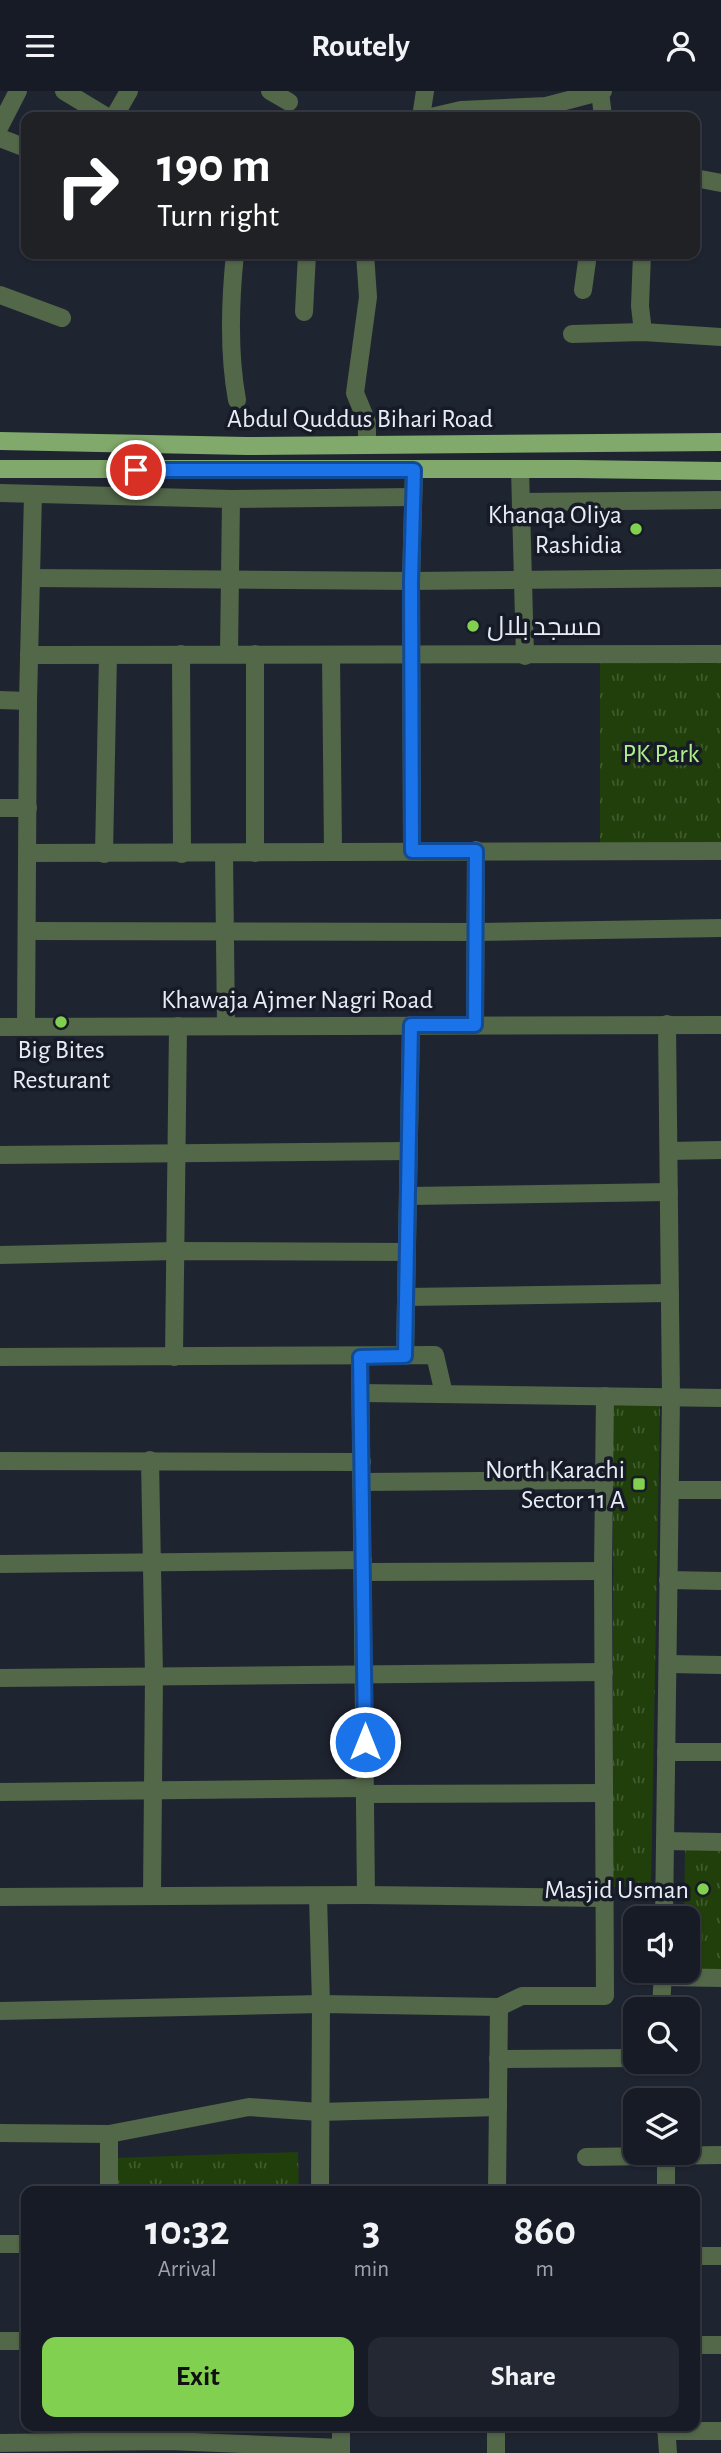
<!DOCTYPE html>
<meta charset="utf-8">
<style>
:root{--surface:#171b25;--page:#242832;--text:#f1f3f6;--muted:#9ea1a7;--line:#363942;--accent:#82d04f}
body{margin:0;font-family:"Alegreya Sans",Cairo,sans-serif;background:var(--page);color:var(--text);height:100vh;display:flex;flex-direction:column;font-size:26px;white-space:nowrap}
*{box-sizing:border-box;margin:0}
p{font-size:23px;color:var(--muted)}
.icon{flex:none;width:38px;height:38px;fill:none;stroke:currentColor;stroke-width:2;stroke-linecap:round;stroke-linejoin:round}
.map{position:relative;flex:1;overflow:hidden}
.side{position:absolute;left:21px;top:2095px;width:679px;height:245px;display:flex;flex-direction:column;background:var(--surface);border-radius:14px;box-shadow:0 2px 5px #0004,0 0 0 2px var(--line)}
.side>*{flex:none}
.guide{position:absolute;left:21px;top:21px;width:679px;height:147px;border-radius:14px;box-shadow:0 2px 5px #0004,0 0 0 2px var(--line);background:#202124;color:#fff;overflow:hidden}
.buttons{position:absolute;left:623px;top:1815px;display:grid;gap:14px}
.buttons a{display:grid;place-items:center;width:77px;height:77px;border-radius:14px;background:var(--surface);box-shadow:0 2px 5px #0004,0 0 0 2px var(--line);font-size:35px}
.pin{position:absolute;display:grid;place-items:center;width:60px;height:60px;color:#fff;margin:-30px;border:4px solid #fff;border-radius:50%;box-shadow:0 2px 7px #0007}
.me{position:absolute;width:77px;margin:-38px;rotate:0deg;stroke-linejoin:round;filter:drop-shadow(0 0 5px #0008)}
.turn{display:flex;align-items:center;gap:24px;height:147px;padding:0 21px;font-size:32px}
.turn .icon{width:91px;height:91px;stroke-width:2.5}
.turn b{display:block;font-size:49px;line-height:60px}
.eta{display:flex;justify-content:space-evenly;align-items:center;height:119px;text-align:center}
.eta b{font-size:42px;font-weight:700;line-height:49px}
.cta{display:flex;gap:14px;margin-top:auto;padding:14px 21px}
.cta a{flex:1;height:80px;border-radius:14px;background:var(--accent);color:#111;font-size:28px;font-weight:700;line-height:80px;text-align:center}
.cta a+a{background:var(--page);color:var(--text)}
header{display:flex;justify-content:space-between;align-items:center;height:91px;padding:0 21px;background:var(--surface);font-size:32px;font-weight:700}
.map>svg:first-child{display:block}
</style>
<header><svg class="icon" aria-label="menu" viewBox="0 0 24 24"><path d="M4 6h16M4 12h16M4 18h16"/></svg>Routely<svg class="icon" aria-label="person" viewBox="0 0 24 24"><circle cx="12" cy="8" r="4"/><path d="M4 21q1-7 8-7t8 7"/></svg></header>
<div class="map">
<svg width="721" height="2362" viewBox="0 0 721 2362">
<defs>
<pattern id="grass-tufts" width="24" height="20" patternUnits="userSpaceOnUse" patternTransform="scale(1.75)"><rect width="24" height="20" fill="#213f0b"/><path d="M3 7l-1-3M5 7V3M7 7l1-3M15 17l-1-3M17 17v-4M19 17l1-3" fill="none" stroke="#415b2f"/></pattern>
</defs>
<rect width="100%" height="100%" fill="#1f2431"/>
<g fill="url(#grass-tufts)">
<rect x="600" y="564" width="121" height="195"/>
<path d="M613,1315H660L651,1796H613Z"/>
<path d="M685,1755H721V1879L688,1878V1827H684Z"/>
<path d="M298,2061L299,2100H115L114,2067Z"/>
</g>
<g fill="none" stroke-linecap="round" stroke-linejoin="round">
<g stroke="#536749" stroke-width="18">
<path d="M64,0L107,26"/>
<path d="M270,0L289,11"/>
<path d="M600,0L603,26"/>
<path d="M114,26L129,0"/>
<path d="M421,26L425,0"/>
<path d="M431,26L461,19L546,15L603,0"/>
<path d="M0,35L18,0"/>
<path d="M0,47L26,57"/>
<path d="M695,87L721,92"/>
<path d="M235,163C230,211 228,260 237,309"/>
<path d="M365,163L368,206L355,302L367,331V354"/>
<path d="M642,163L640,215L643,241"/>
<path d="M583,199L588,163"/>
<path d="M0,204L62,227"/>
<path d="M304,221L307,163"/>
<path d="M572,243L643,241L721,246"/>
<path d="M520,378L525,565"/>
<path d="M0,402L231,408L413,406"/>
<path d="M521,411L721,409"/>
<path d="M31,487L411,490L721,487"/>
<path d="M181,563L182,763"/>
<path d="M229,563L231,408"/>
<path d="M255,563V762"/>
<path d="M29,564L721,563"/>
<path d="M331,564L333,761"/>
<path d="M0,609L28,610"/>
<path d="M0,717H28"/>
<path d="M412,759L411,490L414,379"/>
<path d="M28,762L721,760"/>
<path d="M104,763L108,564"/>
<path d="M224,763L226,935"/>
<path d="M27,840L476,841L721,837"/>
<path d="M475,934L476,759"/>
<path d="M0,936L721,934"/>
<path d="M26,936L28,610L33,403"/>
<path d="M669,1060L721,1059"/>
<path d="M0,1064L408,1060"/>
<path d="M408,1105L669,1101"/>
<path d="M0,1164L176,1160L407,1161"/>
<path d="M406,1206L670,1202"/>
<path d="M405,1265L411,934"/>
<path d="M0,1266L435,1264L444,1303"/>
<path d="M174,1266L178,935"/>
<path d="M360,1266L366,1804"/>
<path d="M361,1302L721,1307"/>
<path d="M150,1369L154,1585L152,1805"/>
<path d="M0,1370L362,1371"/>
<path d="M362,1391L604,1389"/>
<path d="M670,1399H721"/>
<path d="M0,1473L363,1469"/>
<path d="M363,1481L603,1480"/>
<path d="M668,1489L721,1490"/>
<path d="M668,1573L721,1574"/>
<path d="M0,1587L604,1581"/>
<path d="M666,1661H721"/>
<path d="M0,1701L365,1697"/>
<path d="M365,1703L604,1702"/>
<path d="M665,1750L721,1751"/>
<path d="M318,1805L321,1913L320,2100"/>
<path d="M0,1806L366,1804L605,1807"/>
<path d="M664,1827L671,1306L667,933"/>
<path d="M663,1886L721,1887"/>
<path d="M661,1918L663,1880"/>
<path d="M0,1920L321,1913L499,1916L522,1905H605L603,1480L605,1305"/>
<path d="M498,1968L635,1967"/>
<path d="M0,2042L109,2043L249,2016L319,2021L498,2016"/>
<path d="M586,2066L721,2064"/>
<path d="M109,2100V2043"/>
<path d="M497,2100L499,1916"/>
<path d="M666,2100V2065"/>
<path d="M0,2153H26"/>
<path d="M695,2165H721"/>
<path d="M0,2250H26"/>
<path d="M695,2254H721"/>
<path d="M666,2334L668,2362"/>
<path d="M666,2340H721"/>
<path d="M0,2352L169,2350L341,2357"/>
<path d="M341,2362V2334"/>
<path d="M496,2362V2334"/>
</g>
<g stroke="#81a96b" stroke-width="18">
<path d="M0,350L247,355L721,351"/>
<path d="M0,378H577L721,380"/>
</g>
</g>
<g fill="none" stroke-linecap="round" stroke-linejoin="round">
<g stroke="#114b97" stroke-width="18">
<path id="route" d="M136,379H414L411,490L412,760H476L475,934H411L405,1265L360,1266L365,1651"/>
</g>
<use href="#route" stroke="#1a73e8" stroke-width="12"/>
</g>
<g fill="#82d04f" stroke="#161b27" stroke-width="2.5">
<circle cx="636" cy="438" r="7"/>
<circle cx="473" cy="535" r="7"/>
<circle cx="61" cy="931" r="7"/>
<rect x="632" y="1386" width="14" height="14" rx="3.5"/>
<circle cx="703" cy="1798" r="7"/>
</g>
<g text-anchor="middle" stroke-width="7" stroke-linejoin="round" paint-order="stroke">
<g font-size="26" fill="#e8ecf5" stroke="#161b27">
<text x="360" y="336">Abdul Quddus Bihari Road</text>
<text x="297" y="917">Khawaja Ajmer Nagri Road</text>
</g>
<g font-size="26" fill="#e8ecf5" stroke="#161b27" text-anchor="end">
<text x="622" y="432">Khanqa Oliya<tspan x="622" dy="30">Rashidia</tspan></text>
<text x="487" y="544" text-anchor="start">مسجد بلال</text>
<text x="61" y="967" text-anchor="middle">Big Bites<tspan x="61" dy="30">Resturant</tspan></text>
<text x="625" y="1387">North Karachi<tspan x="625" dy="30">Sector 11 A</tspan></text>
<text x="689" y="1807">Masjid Usman</text>
</g>
<g font-size="26" fill="#afee8a" stroke="#161b27">
<text x="661" y="671">PK Park</text>
</g>
</g>
</svg>
<div class="buttons">
<a><svg class="icon" aria-label="sound" viewBox="0 0 24 24"><path d="M4 9h4l5-4v14l-5-4H4zM17 9q2 3 0 6"/></svg></a>
<a><svg class="icon" aria-label="search" viewBox="0 0 24 24"><circle cx="10" cy="10" r="6"/><path d="M15 15l6 6"/></svg></a>
<a><svg class="icon" aria-label="layers" viewBox="0 0 24 24"><path d="M12 4l9 5-9 5-9-5zM3 14l9 5 9-5"/></svg></a>
</div>
<div class="pin" style="left:136px;top:379px;background:#d93025"><svg class="icon" aria-label="arrive" viewBox="0 0 24 24"><path d="M6 21V4h12l-3 4 3 4H6"/></svg></div>
<svg class="me" style="left:365px;top:1651px" viewBox="-20 -20 40 40"><circle r="17" fill="#1a73e8" stroke="#fff" stroke-width="3"/><path d="M0-11L8 9 0 5-8 9z" fill="#fff"/></svg>
<div class="guide">
<div class="turn"><svg class="icon" aria-label="right" viewBox="0 0 24 24"><path d="M7 20v-9h11M14 6l5 5-5 5"/></svg><div><b>190 m</b>Turn right</div></div>
</div>
<section class="side">
<div class="eta">
<div><b>10:32</b><p>Arrival</p></div>
<div><b>3</b><p>min</p></div>
<div><b>860</b><p>m</p></div>
</div>
<div class="cta"><a>Exit</a><a>Share</a></div>
</section>
</div>
